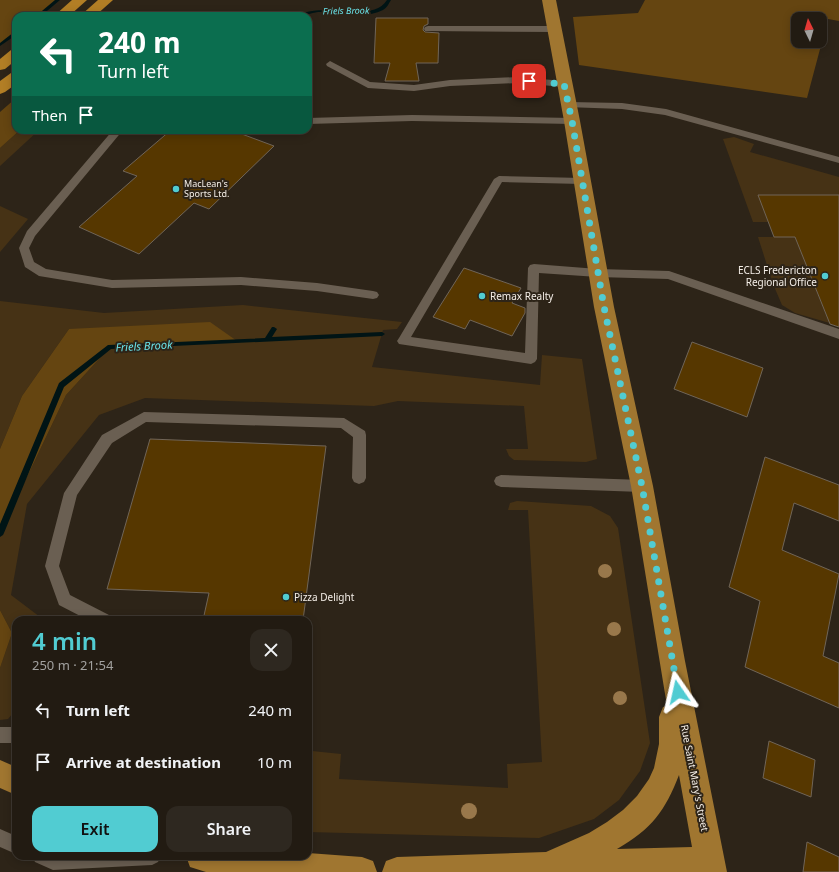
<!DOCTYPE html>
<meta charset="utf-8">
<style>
:root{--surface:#221b12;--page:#2e2820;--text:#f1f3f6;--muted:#a2a19f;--line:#3f3932;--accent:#51ccd2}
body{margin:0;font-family:"Noto Sans",sans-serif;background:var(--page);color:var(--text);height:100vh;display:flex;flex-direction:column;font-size:15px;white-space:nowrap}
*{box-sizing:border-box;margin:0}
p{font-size:13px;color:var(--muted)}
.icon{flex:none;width:22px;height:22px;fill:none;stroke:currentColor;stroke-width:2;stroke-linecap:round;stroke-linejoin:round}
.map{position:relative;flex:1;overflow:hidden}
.drawer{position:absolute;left:12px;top:616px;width:300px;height:244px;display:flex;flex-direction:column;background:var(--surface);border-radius:12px;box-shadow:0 2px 10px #0003,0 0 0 1px var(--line)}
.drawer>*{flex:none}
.guide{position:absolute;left:12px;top:12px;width:300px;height:122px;border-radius:12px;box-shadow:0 2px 10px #0003,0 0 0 1px var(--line);background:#0b6e4f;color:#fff;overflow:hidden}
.needle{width:26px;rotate:355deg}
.buttons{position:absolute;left:791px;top:12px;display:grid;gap:8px}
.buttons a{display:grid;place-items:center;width:36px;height:36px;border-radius:8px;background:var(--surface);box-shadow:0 2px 10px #0003,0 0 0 1px var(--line);font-size:20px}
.pin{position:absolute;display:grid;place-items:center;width:34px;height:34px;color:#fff;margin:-17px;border-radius:8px;box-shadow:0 2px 6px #0006}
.me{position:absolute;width:44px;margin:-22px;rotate:349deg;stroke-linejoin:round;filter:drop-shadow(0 0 3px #0008)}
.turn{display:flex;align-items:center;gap:14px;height:84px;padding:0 20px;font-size:18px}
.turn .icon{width:52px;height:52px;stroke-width:2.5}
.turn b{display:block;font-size:28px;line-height:34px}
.then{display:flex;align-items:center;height:38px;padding:0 20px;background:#0003;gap:8px;font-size:15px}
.round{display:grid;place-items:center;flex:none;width:42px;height:42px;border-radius:12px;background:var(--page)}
.summary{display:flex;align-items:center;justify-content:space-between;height:68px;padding:0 20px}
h1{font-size:24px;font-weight:600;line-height:30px;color:var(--accent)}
.cta{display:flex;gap:8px;margin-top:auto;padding:8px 20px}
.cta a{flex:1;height:46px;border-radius:12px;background:var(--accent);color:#111;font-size:16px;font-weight:600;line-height:46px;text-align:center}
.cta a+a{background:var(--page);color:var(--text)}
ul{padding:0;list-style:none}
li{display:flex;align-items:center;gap:12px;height:52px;padding:0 20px}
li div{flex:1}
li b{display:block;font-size:15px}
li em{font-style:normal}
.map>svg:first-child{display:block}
</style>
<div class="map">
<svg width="839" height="872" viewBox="0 0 839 872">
<rect width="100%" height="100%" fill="#2d2418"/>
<g fill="#463215">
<path d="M20,130H39L0,166V148Z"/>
<path d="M734,137L754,144L750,152L839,177V195H759L768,222H753L723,139Z"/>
<path d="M0,206L28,219L0,252Z"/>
<path d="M758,237H795L826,315L839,314L833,324L795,313L782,305L773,284Z"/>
<path d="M0,301L104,313L243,305L402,322L397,329L383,330L372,367L540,385L542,355L582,359L597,459L586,462L514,460L509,456L506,449H528L524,406L398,401L374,406L145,398L99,415L27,504L11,595L44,620H16V714L13,713L8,719L0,720V668L12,633L0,610V534L66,395L110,347L236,341L69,329L22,396L0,449Z"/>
<path d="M517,501L591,506L610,516L618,528L650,743L640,771L619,800L594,819L539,838L308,832V754L312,751L341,754L339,779L508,788L507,764L542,762L528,510H508L510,503Z"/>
</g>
<g fill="#654511" fill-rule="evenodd">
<path d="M0,0H58L38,16H16V33L0,45Z"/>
<path d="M645,0H839V21L828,19L807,98L579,65L573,17L638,13ZM798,19H820V41H798Z"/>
<path d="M16,98V130H20L0,148V112Z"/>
<path d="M210,322L237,341L110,347L66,395L0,534V449L22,396L69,329Z"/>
<path d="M0,610L12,633L0,668Z"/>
</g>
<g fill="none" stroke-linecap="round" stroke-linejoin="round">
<g fill="#001415" fill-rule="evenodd">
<path d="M55,0H60L41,16H36Z"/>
<path d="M387,0H391C389,3 387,8 383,10C364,20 339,11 318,12C311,13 304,16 297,16C322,0 371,25 387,0Z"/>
<path d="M14,32H16V35L0,46V43Z"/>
<path d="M272,327H274L277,329L272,337L382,332L385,334L382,336L111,349L64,387L4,533L3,535L0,537V524L59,383L108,345L265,338Z"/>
</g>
</g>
<g fill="#563700" stroke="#706558">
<path d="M376,18H428V24L424,26L423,30L425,32L439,33L438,63H416L419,81H385L390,63H374Z"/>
<path d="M171,130H231L274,146L209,209L194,203L139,254L79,227L137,176L123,171Z"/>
<path d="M758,195H839V327L830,324L795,237H774Z"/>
<path d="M464,268L521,288L512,303L525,308V313L512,336L470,320L465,329L433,317Z"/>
<path d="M692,342L763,368L747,417L674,389Z"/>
<path d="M150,439L326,446L303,620H203L209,593L107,589Z"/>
<path d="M765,457L839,485V521L794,503L782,550L839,574L823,656L839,663V708L745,667L760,601L729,587Z"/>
<path d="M769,741L815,760L811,797L763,778Z"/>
<path d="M807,842L839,857V872H803Z"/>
</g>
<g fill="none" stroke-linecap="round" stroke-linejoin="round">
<g fill="#6a5f52" fill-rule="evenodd">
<path d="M428,26H555L559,29L555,32L425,31L424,29L425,27Z"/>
<path d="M330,61L370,82L414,85L450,80L518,77L564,81L569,84L564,87L518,83L450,86L414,91L368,88L327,66L326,64Z"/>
<path d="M569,102L622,103L666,109L839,157V163L665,115L622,109L566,107L564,105L566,103Z"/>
<path d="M412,115L572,118L577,121L572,124L412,121L308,124V118Z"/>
<path d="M113,130H123L35,236L29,248L34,262L46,269L112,280L241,277L317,283L373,291L377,292L379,295L377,298L373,299L317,291L241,285L112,288L39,276L25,267L19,248L27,231Z"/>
<path d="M499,176L582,178L587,181L582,184L502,182L411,337L525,353L528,268L530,265L534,264L598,269L669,271L839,329V339L668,279L598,277L539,273L537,359L535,362L531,364L399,344L397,341L399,338L494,179Z"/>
<path d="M144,412L344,418L365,431L366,435V478L364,482L359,484L354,482L352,478L353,437L341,428L146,422L112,443L77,495L59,566L70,595L109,615L112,620H88L59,605L45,566L64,493L102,435Z"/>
<path d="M501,475L642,480L647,482L649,486L647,490L642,492L501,487L496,485L494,481L496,477Z"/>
<rect x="0" y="727" width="16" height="16"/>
<path d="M0,829L16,836V854L0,847Z"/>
<path d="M32,856H161L158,862L152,865L53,870L35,862Z"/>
</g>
<g fill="#a07630" fill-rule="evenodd">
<path d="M542,0H556L580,121L614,307L653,486L685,661L727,872H382L386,861L397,857L546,852L589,833L607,822L623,810L637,796L649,779L654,768L659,744V717L663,707L667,706L631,486L594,307L564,121ZM679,775L692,847L617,849C652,829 665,811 679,775Z"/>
<path d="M0,760L16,767V795L0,788Z"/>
<path d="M308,853L362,857L373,861L377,872H206L190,867L186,856H308Z"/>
</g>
<g fill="#b27e25" fill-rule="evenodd">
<path d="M72,0H87L69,16H54Z"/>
<path d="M98,0H113L95,16H80Z"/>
<path d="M16,49V60L5,69L0,70V59L11,50Z"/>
<path d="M16,71V84L5,92L0,94V81L11,73Z"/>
</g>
</g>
<g fill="#99784b">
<circle cx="605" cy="571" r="7"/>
<circle cx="614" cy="629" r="7"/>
<circle cx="620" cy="698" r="7"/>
<circle cx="469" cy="811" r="8"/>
</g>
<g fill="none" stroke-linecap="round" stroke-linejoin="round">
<path stroke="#51ccd2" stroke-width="7" stroke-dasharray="0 12.6" d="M529,81L564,84L572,121L604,307L642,486L678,692"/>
</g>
<g fill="#51ccd2" stroke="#2d2418" stroke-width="1.5">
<circle cx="176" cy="189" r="4"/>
<circle cx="825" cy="276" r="4"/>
<circle cx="482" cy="296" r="4"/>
<circle cx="286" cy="597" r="4"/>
</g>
<g text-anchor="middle" stroke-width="4" stroke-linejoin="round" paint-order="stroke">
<g font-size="9" font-style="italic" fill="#69e2e8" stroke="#2d2418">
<text transform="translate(346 11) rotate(-1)" y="3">Friels Brook</text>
</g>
<g font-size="9" fill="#f4eee7" stroke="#2d2418" text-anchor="start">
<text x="184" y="187">MacLean's<tspan x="184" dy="10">Sports Ltd.</tspan></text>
</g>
<g font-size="10" fill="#f4eee7" stroke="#2d2418" text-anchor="start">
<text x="817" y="274" text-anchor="end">ECLS Fredericton<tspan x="817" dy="12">Regional Office</tspan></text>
<text x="490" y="300">Remax Realty</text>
<text x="294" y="601">Pizza Delight</text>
</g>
<g font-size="10" fill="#f4eee7" stroke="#2d2418">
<text transform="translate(695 778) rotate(79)" y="4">Rue Saint Mary's Street</text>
</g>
<g font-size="11" font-style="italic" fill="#69e2e8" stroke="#2d2418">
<text transform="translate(144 346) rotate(-3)" y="4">Friels Brook</text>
</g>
</g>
</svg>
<div class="buttons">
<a><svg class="needle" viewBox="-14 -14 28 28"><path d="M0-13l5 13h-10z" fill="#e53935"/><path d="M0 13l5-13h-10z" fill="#a2a19f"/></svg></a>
</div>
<div class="pin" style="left:529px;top:81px;background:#d93025"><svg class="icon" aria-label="arrive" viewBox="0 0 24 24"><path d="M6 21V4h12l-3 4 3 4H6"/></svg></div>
<svg class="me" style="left:678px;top:692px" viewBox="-20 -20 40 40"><path d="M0-17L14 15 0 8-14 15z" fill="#51ccd2" stroke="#fff" stroke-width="4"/></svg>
<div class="guide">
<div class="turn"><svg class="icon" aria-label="left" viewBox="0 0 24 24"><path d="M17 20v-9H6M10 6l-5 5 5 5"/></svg><div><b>240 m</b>Turn left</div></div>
<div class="then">Then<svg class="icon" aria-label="arrive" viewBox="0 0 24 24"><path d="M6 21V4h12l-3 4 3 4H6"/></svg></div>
</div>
<section class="drawer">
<div class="summary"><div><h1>4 min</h1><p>250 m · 21:54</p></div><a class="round"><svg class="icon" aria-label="close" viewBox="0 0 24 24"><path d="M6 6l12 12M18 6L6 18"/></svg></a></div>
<ul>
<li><svg class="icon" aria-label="left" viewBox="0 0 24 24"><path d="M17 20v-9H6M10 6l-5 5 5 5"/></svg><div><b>Turn left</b></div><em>240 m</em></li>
<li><svg class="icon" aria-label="arrive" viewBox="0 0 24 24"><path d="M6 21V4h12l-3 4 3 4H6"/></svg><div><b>Arrive at destination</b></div><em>10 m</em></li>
</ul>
<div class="cta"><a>Exit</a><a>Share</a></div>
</section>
</div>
